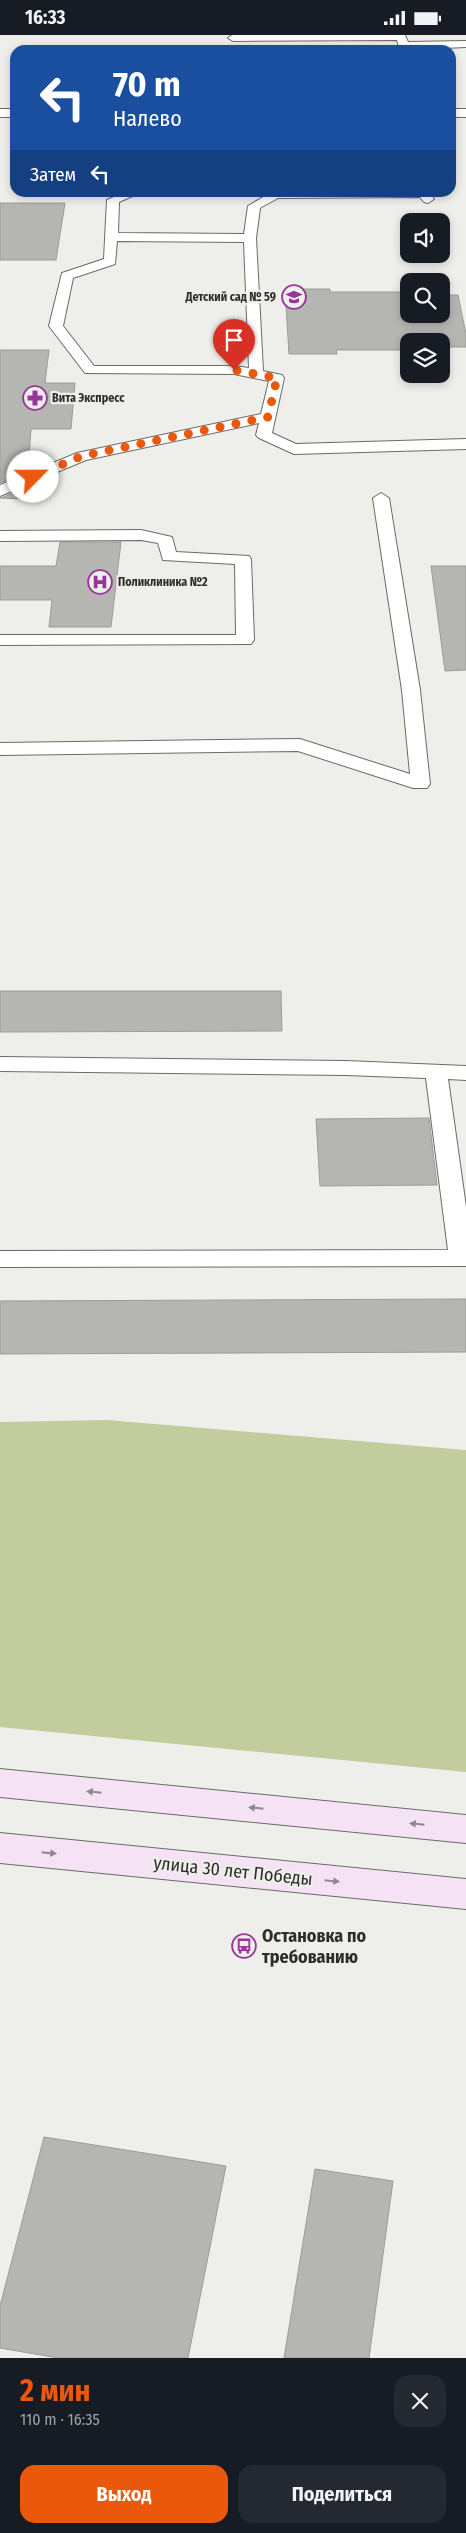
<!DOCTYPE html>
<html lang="ru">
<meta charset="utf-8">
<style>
:root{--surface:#171b24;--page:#242831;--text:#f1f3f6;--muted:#9ea1a6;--accent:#ea580c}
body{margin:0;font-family:"Fira Sans Condensed",sans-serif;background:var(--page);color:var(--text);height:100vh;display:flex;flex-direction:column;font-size:19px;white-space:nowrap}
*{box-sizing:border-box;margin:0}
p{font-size:16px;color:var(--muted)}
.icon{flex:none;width:28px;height:28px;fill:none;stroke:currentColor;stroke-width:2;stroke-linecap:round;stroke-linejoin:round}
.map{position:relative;height:2323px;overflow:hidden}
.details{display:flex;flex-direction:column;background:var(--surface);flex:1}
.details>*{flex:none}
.top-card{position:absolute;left:10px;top:10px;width:446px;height:152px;border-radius:15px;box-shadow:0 2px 8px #0003;background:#1a4fa0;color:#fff;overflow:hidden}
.fabs{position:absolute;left:400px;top:178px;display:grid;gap:10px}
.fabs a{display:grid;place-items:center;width:50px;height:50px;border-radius:10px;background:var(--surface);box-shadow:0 2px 8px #0003;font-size:25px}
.pin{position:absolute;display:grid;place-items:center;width:42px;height:42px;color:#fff;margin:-51px -21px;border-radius:50% 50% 50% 0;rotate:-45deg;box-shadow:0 0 5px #0007}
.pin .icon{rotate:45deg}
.me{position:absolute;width:55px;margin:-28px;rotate:67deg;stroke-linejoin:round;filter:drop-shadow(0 0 4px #0008)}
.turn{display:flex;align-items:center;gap:18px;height:105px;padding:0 20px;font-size:22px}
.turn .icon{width:65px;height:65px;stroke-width:2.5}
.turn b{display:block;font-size:35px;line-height:42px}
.then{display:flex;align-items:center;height:48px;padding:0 20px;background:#0003;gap:10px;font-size:19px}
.round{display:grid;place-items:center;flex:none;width:52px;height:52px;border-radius:15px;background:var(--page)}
.summary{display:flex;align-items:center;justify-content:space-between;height:85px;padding:0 20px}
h1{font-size:30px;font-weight:700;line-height:38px;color:var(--accent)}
.cta{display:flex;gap:10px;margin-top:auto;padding:10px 20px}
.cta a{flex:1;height:58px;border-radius:15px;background:var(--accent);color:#fff;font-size:20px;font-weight:700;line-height:58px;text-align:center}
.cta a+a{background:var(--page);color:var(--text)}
.status{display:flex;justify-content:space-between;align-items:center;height:35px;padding:0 25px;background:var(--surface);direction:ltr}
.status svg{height:14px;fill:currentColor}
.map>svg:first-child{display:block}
</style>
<div class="status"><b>16:33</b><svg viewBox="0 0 49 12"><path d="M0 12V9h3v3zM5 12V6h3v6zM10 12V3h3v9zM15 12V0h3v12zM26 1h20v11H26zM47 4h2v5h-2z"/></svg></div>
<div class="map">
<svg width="466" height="2323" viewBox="0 0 466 2323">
<rect width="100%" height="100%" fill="#eeefea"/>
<path fill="#c2cc9d" d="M107,1385L466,1415V1737L0,1692V1387Z"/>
<g fill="#b5b6b1" stroke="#9b9c98">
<path d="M0,168H65L56,225H0Z"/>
<path d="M285,254H330V257H406L409,260V279H441V260H458L466,299V312H441V306H409V315H336L337,319H289Z"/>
<path d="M0,315H49L45,348H75L71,394H31L28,436L0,448Z"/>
<path d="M27,452L26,464L0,463H1Z"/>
<path d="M60,507H121L111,592H49L52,565H0V531H56Z"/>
<path d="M431,531H466V635L445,636Z"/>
<path d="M0,956H281L282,996L0,997Z"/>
<path d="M429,1083L437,1150L320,1151L316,1084Z"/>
<path d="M466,1264V1317L0,1319V1266Z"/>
<path d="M44,2102L226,2131L188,2323H58L0,2313V2271Z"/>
<path d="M315,2134L393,2146L369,2323H284Z"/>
</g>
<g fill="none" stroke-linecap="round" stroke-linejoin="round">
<g stroke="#6a6b67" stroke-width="2">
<g id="service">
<path d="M232,0H405L408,7L466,6V12L400,15L397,5L233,6L228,3Z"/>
<path d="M123,158H139L119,167L118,198L244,199L248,171L270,158H430L434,164L428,168L424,167L420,162L278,163L260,173L256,203L263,336L282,340L284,343L272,398L296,409L466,404V414L294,419L259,403L256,400L259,388L86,425L0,461V450L77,418L261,379L269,346L234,339L85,338L49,291L62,238L104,224L107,165ZM117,206L244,207L249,333L234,331H94L63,291L73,243L115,229Z"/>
<path d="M381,458L389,463L420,655L430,749L427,753H413L298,716L0,720V708L300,704L410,739L402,655L373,463Z"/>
<path d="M141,495L172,502L176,517L249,521L251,524L254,605L251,609L0,610V600H236L235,529L163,525L158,508L141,505L0,506V496Z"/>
<path d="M0,1022L346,1026L466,1031V1045L448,1044L466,1172V1231L0,1232V1216L448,1215L426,1043L346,1040L0,1036Z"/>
</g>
</g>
<g stroke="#6a6b67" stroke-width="2">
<g id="tertiary">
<rect x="0" y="74" width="15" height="8"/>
<rect x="451" y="74" width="15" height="8"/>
</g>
</g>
<g stroke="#6a6b67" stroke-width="2">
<g id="secondary">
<path d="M0,1734L466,1780V1808L0,1762Z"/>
<path d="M0,1798L466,1844V1874L0,1828Z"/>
</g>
</g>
<use href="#service" fill="#fff" fill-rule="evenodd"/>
<use href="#tertiary" fill="#fff" fill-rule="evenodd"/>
<use href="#secondary" fill="#f5e3f5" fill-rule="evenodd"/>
</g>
<defs><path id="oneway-solid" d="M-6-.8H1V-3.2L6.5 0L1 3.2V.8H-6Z" transform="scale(1.25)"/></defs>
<g fill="#908890">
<use href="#oneway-solid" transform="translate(94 1757) rotate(-174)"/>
<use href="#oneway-solid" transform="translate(256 1773) rotate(-174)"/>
<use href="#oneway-solid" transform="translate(417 1789) rotate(-174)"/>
<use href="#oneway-solid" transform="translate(49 1818) rotate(6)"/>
<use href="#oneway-solid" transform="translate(332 1846) rotate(6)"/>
</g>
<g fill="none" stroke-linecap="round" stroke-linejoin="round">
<path stroke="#ea580c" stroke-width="9" stroke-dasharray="0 16.2" d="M33,442L82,421L268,382L277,343L234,335"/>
</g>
<defs>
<g id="school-ring" transform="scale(1.25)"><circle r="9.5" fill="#eeefea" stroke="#98349a" stroke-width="1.5"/><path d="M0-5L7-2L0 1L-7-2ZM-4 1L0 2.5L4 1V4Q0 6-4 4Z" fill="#98349a"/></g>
<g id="pharmacy-ring" transform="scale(1.25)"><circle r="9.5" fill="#eeefea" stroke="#98349a" stroke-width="1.5"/><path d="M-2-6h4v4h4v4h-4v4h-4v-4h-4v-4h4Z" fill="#98349a"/></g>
<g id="hospital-ring" transform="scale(1.25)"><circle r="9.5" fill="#eeefea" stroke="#98349a" stroke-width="1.5"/><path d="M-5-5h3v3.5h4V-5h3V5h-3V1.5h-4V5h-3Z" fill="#98349a"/></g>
<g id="bus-ring" transform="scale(1.25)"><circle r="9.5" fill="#eeefea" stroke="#98349a" stroke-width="1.5"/><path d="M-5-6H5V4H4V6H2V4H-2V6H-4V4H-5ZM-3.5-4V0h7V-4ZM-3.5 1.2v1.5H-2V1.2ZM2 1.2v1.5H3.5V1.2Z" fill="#98349a"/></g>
</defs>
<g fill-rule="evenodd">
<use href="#school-ring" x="294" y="262"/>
<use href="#pharmacy-ring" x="35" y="363"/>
<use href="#hospital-ring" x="100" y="547"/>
<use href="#bus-ring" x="244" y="1911"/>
</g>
<g text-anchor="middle" stroke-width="4.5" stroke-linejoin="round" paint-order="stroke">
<g font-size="12" font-weight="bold" fill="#2c2c2b" stroke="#eeefea" text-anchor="start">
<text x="276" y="266" text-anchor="end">Детский сад № 59</text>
<text x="52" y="367">Вита Экспресс</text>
<text x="118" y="551">Поликлиника №2</text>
</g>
<g font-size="18" fill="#2c2c2b" stroke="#eeefea">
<text transform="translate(233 1836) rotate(6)" y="6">улица 30 лет Победы</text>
</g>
<g font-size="18" font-weight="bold" fill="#2c2c2b" stroke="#eeefea" text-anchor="start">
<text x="262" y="1907">Остановка по<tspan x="262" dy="21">требованию</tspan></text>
</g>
</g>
</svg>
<div class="fabs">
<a><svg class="icon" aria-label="sound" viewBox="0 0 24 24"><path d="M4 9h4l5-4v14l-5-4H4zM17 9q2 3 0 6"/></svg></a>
<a><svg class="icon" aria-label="search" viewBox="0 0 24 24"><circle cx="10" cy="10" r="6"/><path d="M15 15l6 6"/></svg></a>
<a><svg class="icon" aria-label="layers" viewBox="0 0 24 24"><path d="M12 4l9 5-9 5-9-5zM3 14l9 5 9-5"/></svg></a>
</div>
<div class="pin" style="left:234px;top:335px;background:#d93025"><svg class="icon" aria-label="arrive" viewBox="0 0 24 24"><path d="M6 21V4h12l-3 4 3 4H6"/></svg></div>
<svg class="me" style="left:33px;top:442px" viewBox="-20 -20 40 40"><circle r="19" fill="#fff"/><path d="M0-13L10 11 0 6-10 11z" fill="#ea580c"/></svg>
<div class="top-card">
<div class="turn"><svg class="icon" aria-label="left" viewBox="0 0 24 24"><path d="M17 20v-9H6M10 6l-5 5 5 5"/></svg><div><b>70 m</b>Налево</div></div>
<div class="then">Затем<svg class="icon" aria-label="left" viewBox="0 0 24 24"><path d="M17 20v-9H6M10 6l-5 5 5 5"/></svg></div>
</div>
</div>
<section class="details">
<div class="summary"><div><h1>2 мин</h1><p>110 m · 16:35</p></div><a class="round"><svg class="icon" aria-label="close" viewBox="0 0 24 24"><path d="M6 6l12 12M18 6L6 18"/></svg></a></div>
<div class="cta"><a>Выход</a><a>Поделиться</a></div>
</section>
